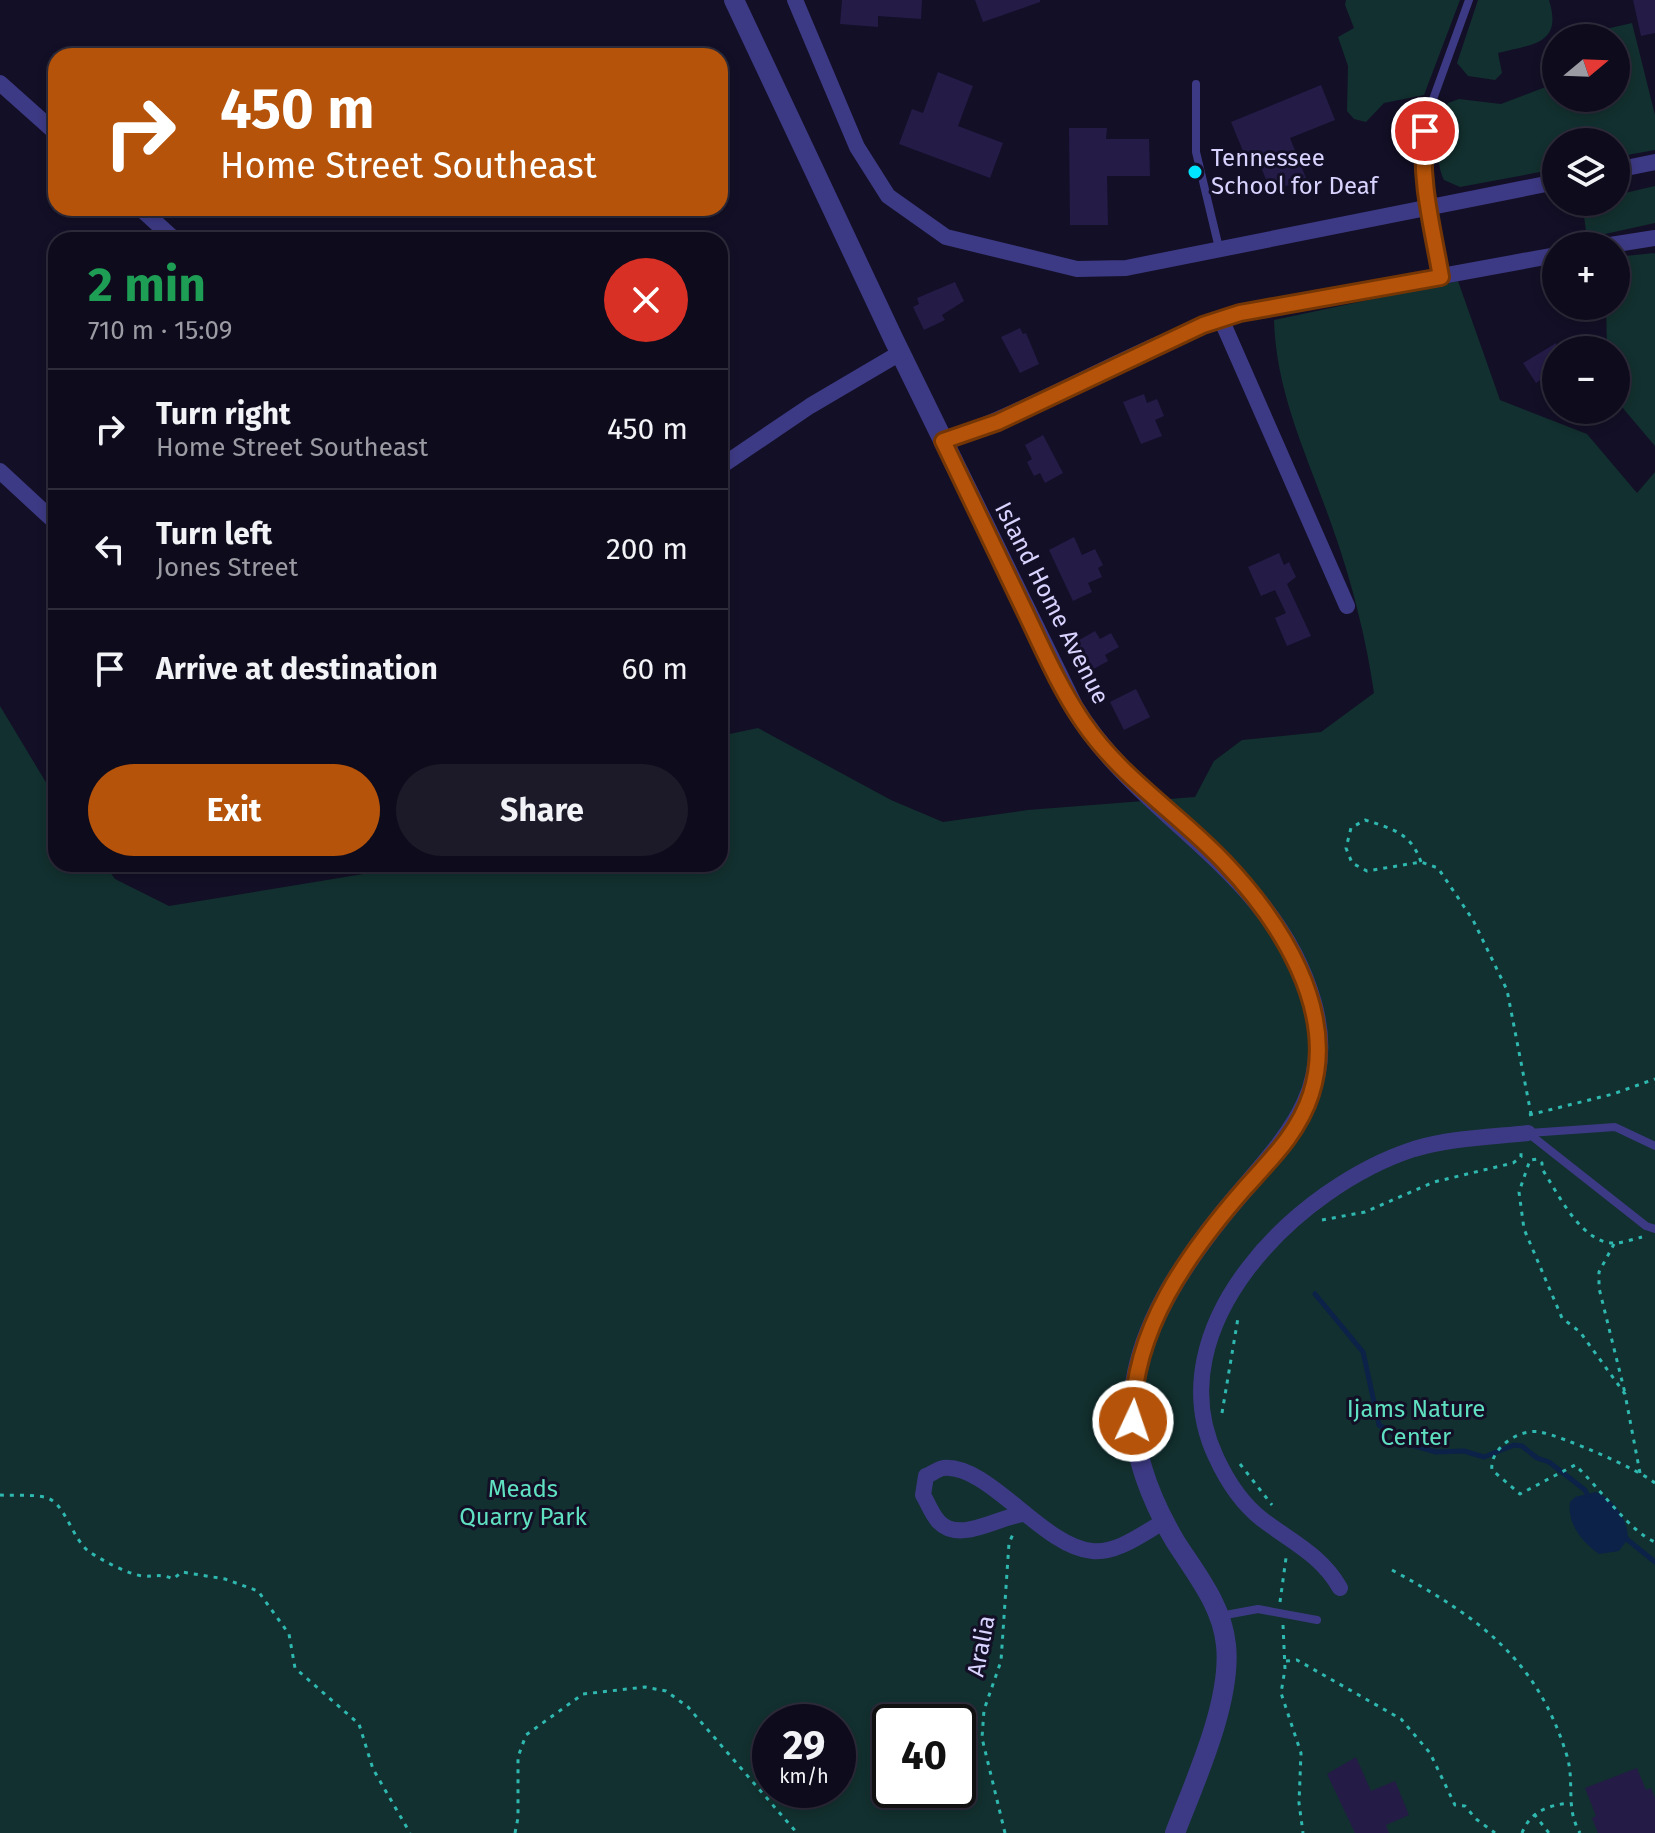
<!DOCTYPE html>
<meta charset="utf-8">
<style>
:root{--surface:#0e0b1c;--page:#1c1929;--text:#f1f3f6;--muted:#9b9ba3;--line:#2e2b3b;--accent:#b45309}
body{margin:0;font-family:"Fira Sans",sans-serif;background:var(--page);color:var(--text);height:100vh;display:flex;flex-direction:column;font-size:30px;white-space:nowrap}
*{box-sizing:border-box;margin:0}
p{font-size:26px;color:var(--muted)}
.icon{flex:none;width:44px;height:44px;fill:none;stroke:currentColor;stroke-width:2;stroke-linecap:round;stroke-linejoin:round}
.map{position:relative;flex:1;overflow:hidden}
.details{position:absolute;left:48px;top:232px;width:680px;height:640px;display:flex;flex-direction:column;background:var(--surface);border-radius:24px;box-shadow:0 4px 12px #0003,0 0 0 2px var(--line)}
.details>*{flex:none}
.top-card{position:absolute;left:48px;top:48px;width:680px;height:168px;border-radius:24px;box-shadow:0 4px 12px #0003,0 0 0 2px var(--line);background:#b45309;color:#fff;overflow:hidden}
.needle{width:52px;rotate:71deg}
.fabs{position:absolute;left:1542px;top:24px;display:grid;gap:16px}
.fabs a{display:grid;place-items:center;width:88px;height:88px;border-radius:50%;background:var(--surface);box-shadow:0 4px 12px #0003,0 0 0 2px var(--line);font-size:40px}
.speed{position:absolute;left:752px;top:1704px;display:flex;gap:16px;font-size:40px;font-weight:700;text-align:center}
.speed>*{display:grid;place-content:center;width:104px;height:104px;border-radius:50%;background:var(--surface);box-shadow:0 4px 12px #0003,0 0 0 2px var(--line);line-height:1}
.speed small{font-size:20px;font-weight:400}
.speed .limit{border:4px solid #111;border-radius:12px;background:#fff;color:#111}
.pin{position:absolute;display:grid;place-items:center;width:68px;height:68px;color:#fff;margin:-34px;border:4px solid #fff;border-radius:50%;box-shadow:0 2px 8px #0007}
.me{position:absolute;width:88px;margin:-44px;rotate:3deg;stroke-linejoin:round;filter:drop-shadow(0 0 6px #0008)}
.turn{display:flex;align-items:center;gap:28px;height:168px;padding:0 40px;font-size:36px}
.turn .icon{width:104px;height:104px;stroke-width:2.5}
.turn b{display:block;font-size:56px;line-height:68px}
.round{display:grid;place-items:center;flex:none;width:84px;height:84px;border-radius:42px;background:var(--page)}
.summary{display:flex;align-items:center;justify-content:space-between;height:136px;padding:0 40px}
h1{font-size:48px;font-weight:700;line-height:60px;color:#1e9e55}
.action{display:flex;gap:16px;margin-top:auto;padding:16px 40px}
.action a{flex:1;height:92px;border-radius:48px;background:var(--accent);color:#fff;font-size:32px;font-weight:700;line-height:92px;text-align:center}
.action a+a{background:var(--page);color:var(--text)}
ul{padding:0;list-style:none}
li{display:flex;align-items:center;gap:24px;height:120px;padding:0 40px;border-top:2px solid var(--line)}
li div{flex:1}
li b{display:block;font-size:30px}
li em{font-style:normal}
.map>svg:first-child{display:block}
</style>
<div class="map">
<svg width="1655" height="1833" viewBox="0 0 1655 1833">
<rect width="100%" height="100%" fill="#130f26"/>
<g fill="#12302f" fill-rule="evenodd">
<path d="M1346,0H1460L1424,95L1384,103L1366,122L1354,119L1347,111L1348,66L1338,37L1354,28L1345,5Z"/>
<path d="M1478,0H1549C1563,45 1532,44 1498,53L1502,73L1495,80L1468,76L1457,63Z"/>
<path d="M1632,23L1655,115V150L1616,157V142H1556V169L1460,187L1444,180C1434,160 1437,123 1448,103L1459,99L1501,104L1556,83V98H1616V38H1595L1597,31Z"/>
<path d="M1655,186V223L1587,238L1582,202H1616V195Z"/>
<path d="M1654,253L1655,254V446L1616,400V350H1607L1606,306H1616V257Z"/>
<path d="M1458,281L1500,400L1587,434L1637,493L1655,472V1833H0V706L56,799V864H104L115,879L169,906L424,864H720V736L758,728L891,800L943,822L1028,810L1195,797L1214,761L1242,740L1321,732L1374,693C1366,637 1351,579 1332,526C1308,457 1276,394 1274,320ZM770,1722H838V1790H770ZM890,1722H958V1790H890Z"/>
</g>
<path fill="#0c2248" d="M1596,1492C1614,1499 1628,1519 1628,1539L1619,1551L1599,1554C1582,1542 1567,1524 1570,1502L1575,1497Z"/>
<g fill="none" stroke-linecap="round" stroke-linejoin="round">
<g stroke="#0c2248" stroke-width="5">
<path d="M1315,1294L1363,1352L1379,1425L1415,1446L1436,1452L1464,1451L1484,1457L1514,1445L1522,1446L1537,1458L1549,1462L1585,1490L1589,1498"/>
<path d="M1623,1536L1655,1562"/>
</g>
</g>
<g fill="#241b47">
<path d="M842,0H922L921,19L878,16V27L840,24Z"/>
<path d="M975,0H1040V2L983,22Z"/>
<path d="M1633,0H1655V33L1641,36Z"/>
<path d="M938,72L973,86L958,126L1003,143L990,178L899,144L912,109L923,113Z"/>
<path d="M1321,85L1335,120L1290,138L1306,178L1271,192L1255,152L1245,156L1231,122Z"/>
<path d="M1069,128H1107L1106,139H1149L1150,176H1107L1108,225H1070Z"/>
<path d="M955,282L964,301L942,315L945,320L924,330L913,307L919,304L917,298Z"/>
<path d="M1020,328L1023,334L1026,333L1039,364L1020,373L1001,337Z"/>
<path d="M1556,343V370L1536,383L1523,363Z"/>
<path d="M1144,394L1147,403L1157,399L1164,416L1155,420L1162,436L1141,444L1123,402Z"/>
<path d="M1043,435L1063,473L1045,483L1040,473L1034,476L1027,462L1032,459L1025,445Z"/>
<path d="M1074,537L1082,555L1095,549L1103,565L1098,568L1102,577L1088,583L1092,592L1073,601L1049,550Z"/>
<path d="M1279,553L1284,565L1289,562L1296,577L1287,584L1311,636L1287,646L1275,618L1286,613L1275,590L1261,596L1248,567Z"/>
<path d="M1095,631L1100,639L1111,633L1119,647L1105,655L1108,661L1090,671L1074,643Z"/>
<path d="M1136,689L1150,717L1124,730L1110,702Z"/>
<path d="M1356,1757L1371,1791L1395,1781L1409,1815L1386,1825L1389,1833H1355L1327,1774Z"/>
<path d="M1637,1768L1646,1790L1651,1788L1655,1798V1833H1598L1592,1818L1596,1816L1585,1788Z"/>
</g>
<g fill="none" stroke-linecap="round" stroke-linejoin="round">
<g stroke="#2fb8b0" stroke-width="3" stroke-dasharray="4 6" stroke-linecap="butt">
<path d="M1421,862C1411,833 1393,829 1365,820L1351,828L1346,848L1352,863L1367,871L1421,862L1438,868L1473,920L1507,990L1531,1114"/>
<path d="M1529,1115L1613,1094L1655,1079"/>
<path d="M1322,1220L1365,1212L1434,1182L1513,1163L1521,1157V1152"/>
<path d="M1614,1244L1599,1272V1288L1625,1393"/>
<path d="M1222,1413L1238,1318"/>
<path d="M1240,1464L1272,1505"/>
<path d="M1640,1473L1625,1394L1580,1332L1562,1318L1524,1229L1519,1192L1530,1160L1538,1159L1542,1163V1169C1558,1193 1582,1246 1617,1243C1625,1242 1634,1239 1642,1237"/>
<path d="M1655,1483C1638,1469 1562,1436 1540,1432C1519,1428 1489,1449 1492,1470L1520,1494L1575,1465C1599,1487 1629,1531 1655,1542"/>
<path d="M0,1495C14,1496 30,1494 44,1497C66,1501 71,1540 91,1553C104,1561 127,1574 143,1576C155,1577 160,1573 173,1579L182,1572L225,1579L258,1591L289,1634L295,1668L359,1724L373,1769L410,1833"/>
<path d="M1392,1570C1478,1617 1537,1658 1567,1756C1575,1783 1565,1808 1580,1833"/>
<path d="M1280,1602L1286,1558"/>
<path d="M1283,1625L1285,1669L1281,1693L1301,1753L1299,1803L1303,1833"/>
<path d="M1286,1661L1297,1660L1401,1719L1430,1753L1455,1805L1465,1806L1476,1819L1495,1833"/>
<path d="M1534,1814L1549,1833"/>
<path d="M515,1833L518,1818V1757L526,1735L583,1694L645,1687L666,1691L688,1707L797,1833"/>
<path d="M1005,1833L982,1738L984,1710L1001,1661L1009,1543L1014,1532"/>
<path d="M1522,1833C1530,1812 1548,1805 1570,1803"/>
</g>
<g stroke="#3d3a85" stroke-width="8">
<path d="M1196,84V152L1219,248"/>
<path d="M1441,276L1423,148L1428,113L1469,0"/>
<path d="M1528,1133L1646,1226L1655,1229"/>
<path d="M1529,1133L1615,1127L1655,1146"/>
<path d="M1220,1616L1258,1609L1317,1620"/>
</g>
<g stroke="#3d3a85" stroke-width="16">
<path d="M795,0L857,147L888,196L946,237L1077,269L1126,268L1556,182"/>
<path d="M0,83L56,133"/>
<path d="M1616,170L1655,162"/>
<path d="M140,208L175,240"/>
<path d="M1604,246L1655,238"/>
<path d="M1221,319L1347,606"/>
<path d="M943,441C1045,405 1137,345 1240,313L1556,255"/>
<path d="M720,467L810,406L900,353"/>
<path d="M0,471L56,523"/>
<path d="M1024,1514C999,1516 960,1544 939,1522C932,1515 928,1503 923,1495L926,1476C931,1474 938,1469 943,1468C988,1463 1043,1547 1092,1551C1117,1554 1143,1533 1165,1521"/>
<path d="M1340,1588C1321,1555 1292,1542 1263,1520C1242,1504 1227,1481 1216,1457C1154,1326 1299,1186 1414,1149C1451,1138 1490,1137 1528,1133"/>
</g>
<path stroke="#3d3a85" stroke-width="20" d="M734,0L894,340L1073,706C1139,817 1274,867 1312,1003C1339,1099 1277,1147 1223,1214C1186,1260 1149,1314 1137,1373C1124,1432 1145,1490 1175,1541C1196,1574 1222,1605 1226,1645C1232,1701 1195,1781 1175,1833"/>
</g>
<g fill="none" stroke-linecap="round" stroke-linejoin="round">
<g stroke="#753606" stroke-width="20">
<path id="route" d="M1133,1421C1131,1331 1189,1252 1245,1188C1271,1159 1299,1132 1311,1094C1338,1010 1280,921 1224,862C1179,814 1121,778 1083,722C1057,684 1039,640 1019,599C994,546 968,494 943,441L998,422L1203,325L1240,313L1441,277C1433,230 1419,179 1425,131"/>
</g>
<use href="#route" stroke="#b45309" stroke-width="14"/>
</g>
<circle fill="#00e5ff" stroke="#130f26" stroke-width="3" cx="1195" cy="172" r="8"/>
<g text-anchor="middle" stroke-width="6" stroke-linejoin="round" paint-order="stroke">
<g font-size="24" fill="#d9d4ff" stroke="#130f26" text-anchor="start">
<text x="1211" y="166">Tennessee<tspan x="1211" dy="28">School for Deaf</tspan></text>
</g>
<g font-size="24" fill="#d9d4ff" stroke="#130f26">
<text transform="translate(1052 603) rotate(63)" y="8">Island Home Avenue</text>
<text transform="translate(981 1646) rotate(-79)" y="8">Aralia</text>
</g>
<g font-size="24" fill="#5fe0c0" stroke="#130f26">
<text x="1416" y="1417">Ijams Nature<tspan x="1416" dy="28">Center</tspan></text>
<text x="523" y="1497">Meads<tspan x="523" dy="28">Quarry Park</tspan></text>
</g>
</g>
</svg>
<div class="fabs">
<a><svg class="needle" viewBox="-14 -14 28 28"><path d="M0-13l5 13h-10z" fill="#e53935"/><path d="M0 13l5-13h-10z" fill="#9b9ba3"/></svg></a>
<a><svg class="icon" aria-label="layers" viewBox="0 0 24 24"><path d="M12 4l9 5-9 5-9-5zM3 14l9 5 9-5"/></svg></a>
<a>+</a>
<a>−</a>
</div>
<div class="speed"><div>29<small>km/h</small></div><div class="limit">40</div></div>
<div class="pin" style="left:1425px;top:131px;background:#d93025"><svg class="icon" aria-label="arrive" viewBox="0 0 24 24"><path d="M6 21V4h12l-3 4 3 4H6"/></svg></div>
<svg class="me" style="left:1133px;top:1421px" viewBox="-20 -20 40 40"><circle r="17" fill="#b45309" stroke="#fff" stroke-width="3"/><path d="M0-11L8 9 0 5-8 9z" fill="#fff"/></svg>
<div class="top-card">
<div class="turn"><svg class="icon" aria-label="right" viewBox="0 0 24 24"><path d="M7 20v-9h11M14 6l5 5-5 5"/></svg><div><b>450 m</b>Home Street Southeast</div></div>
</div>
<section class="details">
<div class="summary"><div><h1>2 min</h1><p>710 m · 15:09</p></div><a class="round" style="background:#d93025;color:#fff"><svg class="icon" aria-label="close" viewBox="0 0 24 24"><path d="M6 6l12 12M18 6L6 18"/></svg></a></div>
<ul>
<li><svg class="icon" aria-label="right" viewBox="0 0 24 24"><path d="M7 20v-9h11M14 6l5 5-5 5"/></svg><div><b>Turn right</b><p>Home Street Southeast</p></div><em>450 m</em></li>
<li><svg class="icon" aria-label="left" viewBox="0 0 24 24"><path d="M17 20v-9H6M10 6l-5 5 5 5"/></svg><div><b>Turn left</b><p>Jones Street</p></div><em>200 m</em></li>
<li><svg class="icon" aria-label="arrive" viewBox="0 0 24 24"><path d="M6 21V4h12l-3 4 3 4H6"/></svg><div><b>Arrive at destination</b></div><em>60 m</em></li>
</ul>
<div class="action"><a>Exit</a><a>Share</a></div>
</section>
</div>
